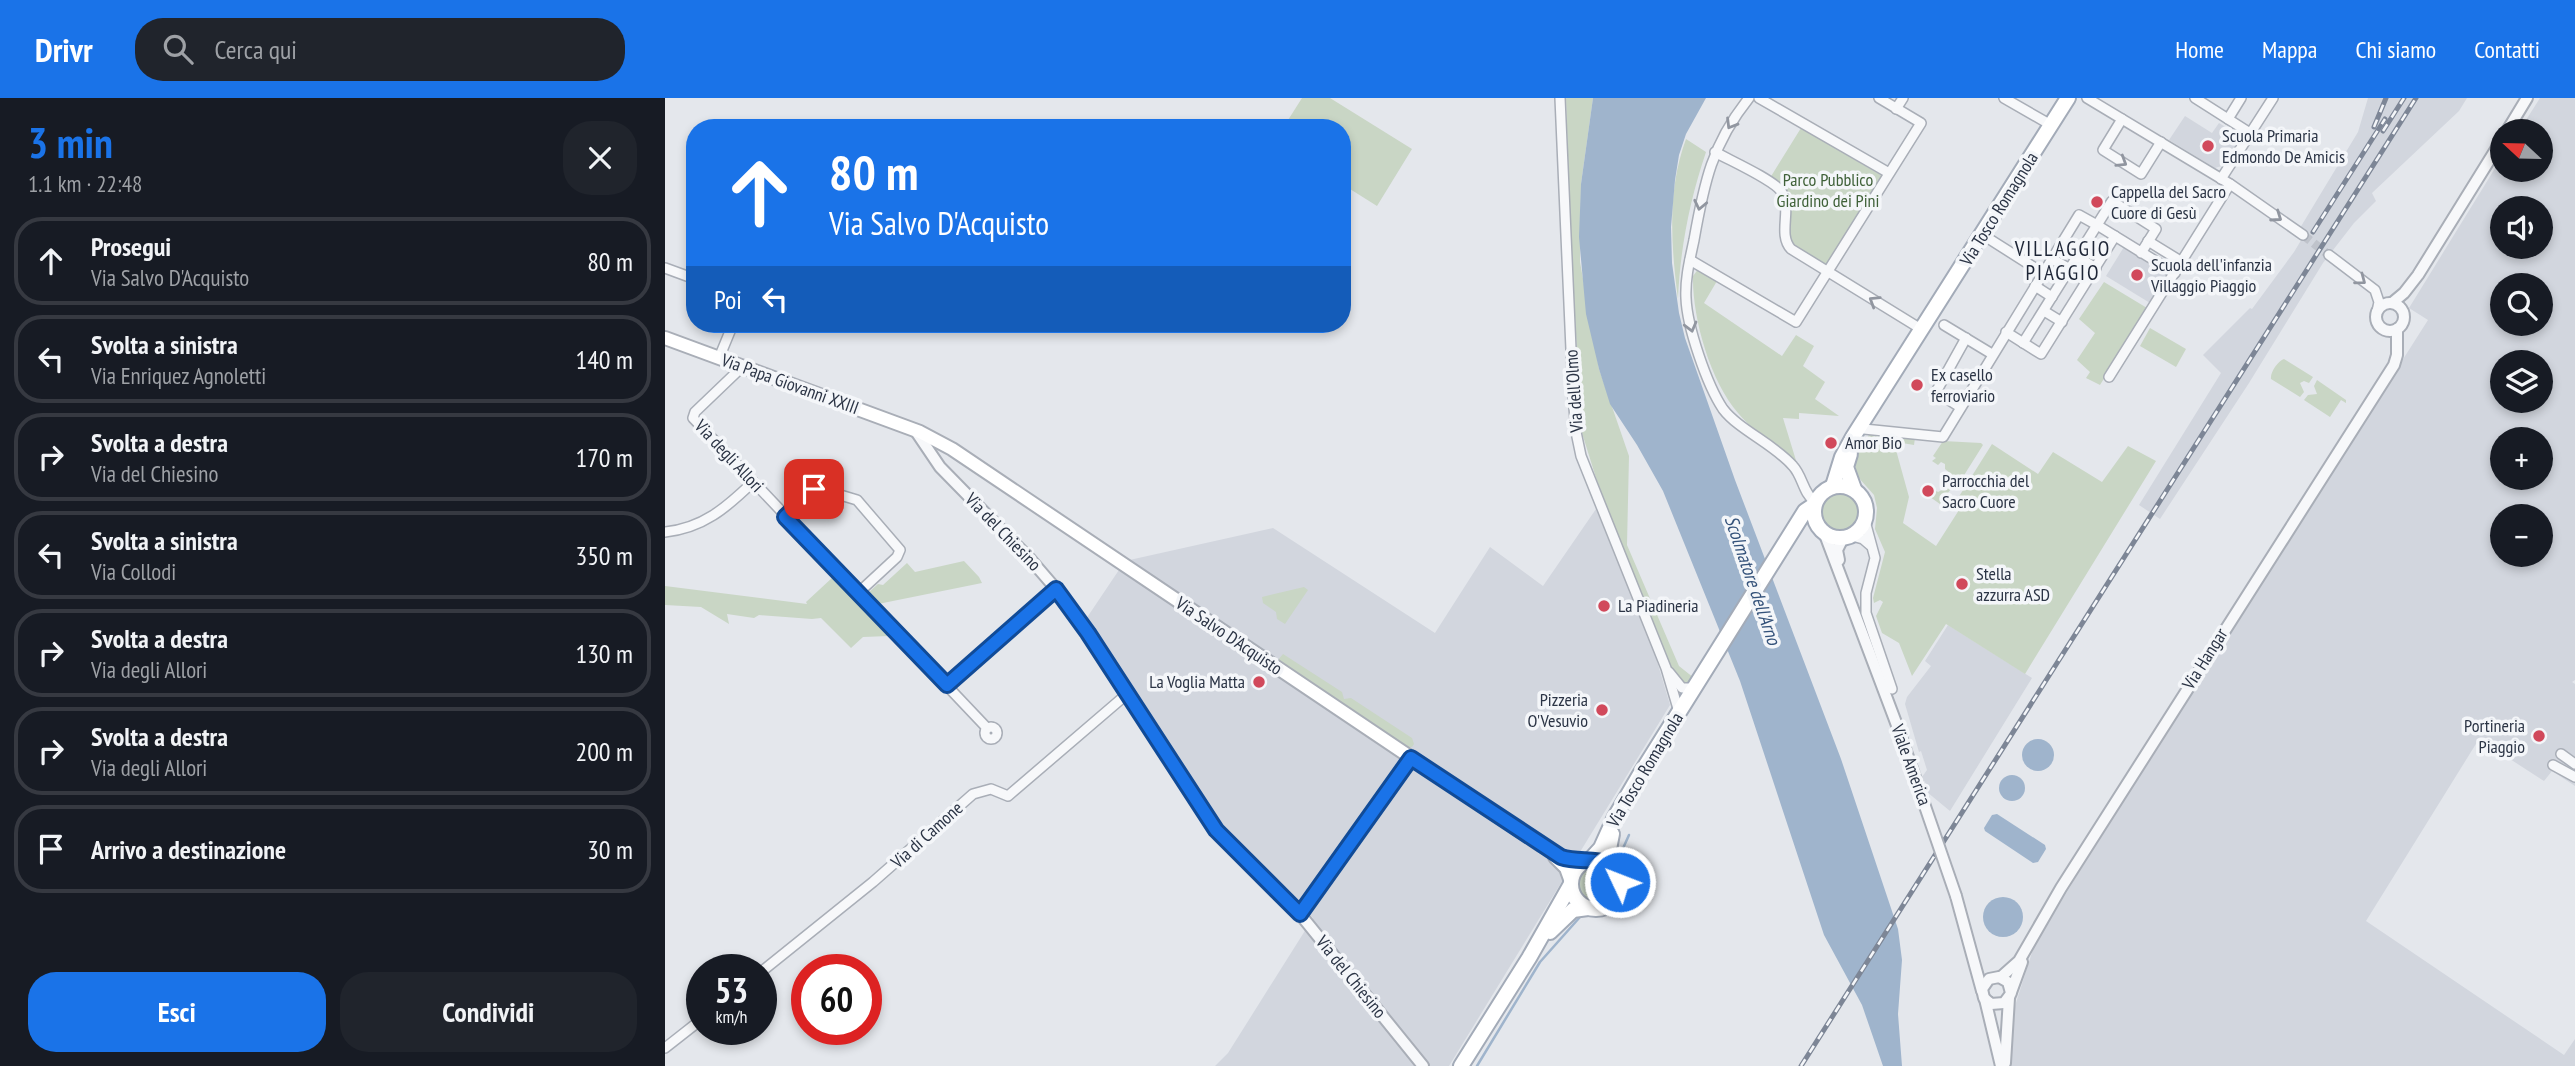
<!DOCTYPE html>
<html lang="it">
<meta charset="utf-8">
<style>
:root{--surface:#171b24;--page:#20242c;--text:#f1f3f6;--muted:#9ea1a6;--line:#363941;--accent:#1a73e8}
body{margin:0;font-family:"PT Sans Narrow",sans-serif;background:var(--page);color:var(--text);height:100vh;display:flex;flex-direction:column;font-size:26px;white-space:nowrap}
*{box-sizing:border-box;margin:0}
p{font-size:23px;color:var(--muted)}
.icon{flex:none;width:38px;height:38px;fill:none;stroke:currentColor;stroke-width:2;stroke-linecap:round;stroke-linejoin:round}
.map{position:relative;flex:1;overflow:hidden}
.drawer{display:flex;flex-direction:column;background:var(--surface);width:665px}
.drawer>*{flex:none}
.top-card{position:absolute;left:21px;top:21px;width:665px;height:214px;border-radius:28px;box-shadow:0 4px 10px #0003;background:#1a73e8;color:#fff;overflow:hidden}
.needle{width:46px;rotate:292deg}
.tools{position:absolute;left:1825px;top:21px;display:grid;gap:14px}
.tools a{display:grid;place-items:center;width:63px;height:63px;border-radius:50%;background:var(--surface);box-shadow:0 4px 10px #0003;font-size:35px}
.speed{position:absolute;left:21px;top:856px;display:flex;gap:14px;font-size:35px;font-weight:700;text-align:center}
.speed>*{display:grid;place-content:center;width:91px;height:91px;border-radius:50%;background:var(--surface);box-shadow:0 4px 10px #0003;line-height:1}
.speed small{font-size:18px;font-weight:400}
.speed .limit{border:10px solid #d22;background:#fff;color:#111}
.pin{position:absolute;display:grid;place-items:center;width:60px;height:60px;color:#fff;margin:-30px;border-radius:14px;box-shadow:0 4px 10px #0006}
.me{position:absolute;width:77px;margin:-38px;rotate:313deg;stroke-linejoin:round;filter:drop-shadow(0 0 5px #0008)}
.turn{display:flex;align-items:center;gap:24px;height:147px;padding:0 28px;font-size:32px}
.turn .icon{width:91px;height:91px;stroke-width:2.5}
.turn b{display:block;font-size:49px;line-height:60px}
.then{display:flex;align-items:center;height:66px;padding:0 28px;background:#0003;gap:14px;font-size:26px}
.round{display:grid;place-items:center;flex:none;width:74px;height:74px;border-radius:28px;background:var(--page)}
.overview{display:flex;align-items:center;justify-content:space-between;height:119px;padding:0 28px}
h1{font-size:42px;font-weight:700;line-height:52px;color:var(--accent)}
.button{display:flex;gap:14px;margin-top:auto;padding:14px 28px}
.button a{flex:1;height:80px;border-radius:28px;background:var(--accent);color:#fff;font-size:28px;font-weight:700;line-height:80px;text-align:center}
.button a+a{background:var(--page);color:var(--text)}
ul{padding:0;list-style:none}
li{display:flex;align-items:center;gap:21px;height:88px;margin:0 14px 10px;padding:0 14px;border:4px solid var(--line);border-radius:28px}
li div{flex:1}
li b{display:block;font-size:26px}
li em{font-style:normal}
header{display:flex;align-items:center;gap:42px;box-sizing:border-box;height:98px;padding:0 35px;background:var(--accent);color:#fff}
header strong{font-size:33px}
nav{display:flex;gap:38px;margin-inline-start:auto;font-size:24px}
.search{width:490px;height:63px;background:var(--page);display:flex;align-items:center;gap:18px;box-sizing:border-box;padding:0 24px;border-radius:28px;color:var(--muted);font-size:26px}
main{display:flex;flex:1;min-height:0}
.map>svg:first-child{display:block}
</style>
<header>
<strong>Drivr</strong>
<div class="search"><svg class="icon" aria-label="search" viewBox="0 0 24 24"><circle cx="10" cy="10" r="6"/><path d="M15 15l6 6"/></svg>Cerca qui</div>
<nav><a>Home</a><a>Mappa</a><a>Chi siamo</a><a>Contatti</a></nav>
</header>
<main>
<section class="drawer">
<div class="overview"><div><h1>3 min</h1><p>1.1 km · 22:48</p></div><a class="round"><svg class="icon" aria-label="close" viewBox="0 0 24 24"><path d="M6 6l12 12M18 6L6 18"/></svg></a></div>
<ul>
<li><svg class="icon" aria-label="ahead" viewBox="0 0 24 24"><path d="M12 20V5M6 11l6-6 6 6"/></svg><div><b>Prosegui</b><p>Via Salvo D'Acquisto</p></div><em>80 m</em></li>
<li><svg class="icon" aria-label="left" viewBox="0 0 24 24"><path d="M17 20v-9H6M10 6l-5 5 5 5"/></svg><div><b>Svolta a sinistra</b><p>Via Enriquez Agnoletti</p></div><em>140 m</em></li>
<li><svg class="icon" aria-label="right" viewBox="0 0 24 24"><path d="M7 20v-9h11M14 6l5 5-5 5"/></svg><div><b>Svolta a destra</b><p>Via del Chiesino</p></div><em>170 m</em></li>
<li><svg class="icon" aria-label="left" viewBox="0 0 24 24"><path d="M17 20v-9H6M10 6l-5 5 5 5"/></svg><div><b>Svolta a sinistra</b><p>Via Collodi</p></div><em>350 m</em></li>
<li><svg class="icon" aria-label="right" viewBox="0 0 24 24"><path d="M7 20v-9h11M14 6l5 5-5 5"/></svg><div><b>Svolta a destra</b><p>Via degli Allori</p></div><em>130 m</em></li>
<li><svg class="icon" aria-label="right" viewBox="0 0 24 24"><path d="M7 20v-9h11M14 6l5 5-5 5"/></svg><div><b>Svolta a destra</b><p>Via degli Allori</p></div><em>200 m</em></li>
<li><svg class="icon" aria-label="arrive" viewBox="0 0 24 24"><path d="M6 21V4h12l-3 4 3 4H6"/></svg><div><b>Arrivo a destinazione</b></div><em>30 m</em></li>
</ul>
<div class="button"><a>Esci</a><a>Condividi</a></div>
</section>
<div class="map">
<svg width="1910" height="968" viewBox="0 0 1910 968">
<rect width="100%" height="100%" fill="#e4e7ec"/>
<g fill="#d2d6de" fill-rule="evenodd">
<path d="M1703,0H1802L1794,13L1707,95L1711,103L1689,125L1658,165L1584,285L1495,421L1474,407L1556,275L1538,257L1585,210L1587,211L1629,154L1641,134L1635,130L1693,34Z"/>
<path d="M1875,0H1910V582L1907,584L1910,586V688L1887,673L1879,683L1814,641L1701,823L1899,957L1910,941V968H1346L1347,925L1350,908L1369,848L1467,687L1763,222L1744,210L1837,59L1838,72H1876V33H1854ZM1838,110H1876V149H1838ZM1838,187H1876V226H1838ZM1838,264H1876V303H1838ZM1838,341H1876V380H1838ZM1838,418H1876V457H1838Z"/>
<path d="M1520,18L1547,35L1554,25L1578,40L1560,67L1550,70L1504,42Z"/>
<path d="M1459,149L1503,176L1485,205L1441,178Z"/>
<path d="M931,411L989,553L1005,607L784,968H550L563,955L648,820L569,742L544,712L421,521L460,463L608,430L770,535L825,449L878,488Z"/>
<path d="M1283,527L1367,580L1285,713L1262,694L1264,691L1257,679L1262,672L1256,653L1254,654L1240,606L1242,599L1266,568L1260,563Z"/>
</g>
<g fill="#c9d6c5">
<path d="M637,0H665L747,51L712,108L677,86V30H618Z"/>
<path d="M901,0H928L916,86L915,164L934,271L964,358L962,447L1014,568L1029,580L1027,586L1016,584L1004,567L992,532L989,529L932,383L917,335L906,153Z"/>
<path d="M1136,30L1219,79L1162,169L1126,147L1124,142V110L1105,80Z"/>
<path d="M1021,41L1041,54C1025,101 1015,151 1013,201C1006,148 1002,92 1021,41Z"/>
<path d="M1034,170L1052,183L1039,205L1117,258L1131,237L1149,248L1138,268L1160,284L1150,301L1174,318L1134,315V321L1118,320L1133,369C1114,352 1090,335 1073,315C1045,283 1027,219 1028,178Z"/>
<path d="M1439,184L1482,210L1435,287L1421,280L1425,274L1412,262L1430,235L1414,221Z"/>
<path d="M1485,230L1521,251L1511,269L1475,248Z"/>
<path d="M1619,261L1648,279L1644,285L1639,283L1635,285L1639,294L1635,299L1606,281C1605,274 1613,263 1619,261Z"/>
<path d="M1652,282L1681,302V305L1676,302L1665,319L1639,302L1643,297L1652,296L1649,288Z"/>
<path d="M1205,335L1250,340L1249,347L1237,345L1231,352L1244,399L1238,425L1271,448L1294,412L1288,408L1327,346L1373,376L1388,354L1437,384L1463,348L1491,363L1360,576L1281,526L1247,578L1234,545L1217,535L1211,518L1218,504L1215,502L1209,505L1208,500L1220,454L1210,431L1212,410L1209,397L1193,379L1190,368L1192,357Z"/>
<path d="M1278,343L1316,345L1318,347L1291,390L1288,388L1275,406L1265,399L1270,392L1273,394L1285,388V375L1280,371V366L1276,364L1273,367L1267,363L1271,360L1268,358Z"/>
<circle cx="1175" cy="414" r="21"/>
<path d="M299,463L314,479L317,485L213,506L202,496L213,486L218,487L242,465L250,474Z"/>
<path d="M168,479L224,538L198,539L186,550L156,520L147,521L94,517L89,520L62,516L64,526L36,509L0,507V488L142,506L141,504Z"/>
<path d="M639,489L643,492L620,526L612,521L611,514L598,505L597,499Z"/>
<path d="M618,556L677,594L679,601L686,600L747,640L749,646L747,649H740L615,565L613,562Z"/>
<circle cx="930" cy="786" r="21"/>
</g>
<g fill="#9fb4cc">
<path d="M928,0H1041L1021,36L1014,57L1010,82L1006,129L1007,165L1014,215L1020,240L1070,382L1176,661L1233,831L1237,862L1233,916L1237,968H1218L1197,907L1159,837L1075,583L998,393L972,347L945,306L934,271L921,216L914,139L916,86Z"/>
<circle cx="1373" cy="657" r="16"/>
<circle cx="1347" cy="690" r="13"/>
<path d="M1332,716L1380,747L1381,751L1373,764L1368,765L1320,733L1319,730L1327,717Z"/>
<circle cx="1338" cy="819" r="20"/>
</g>
<g fill="none" stroke-linecap="round" stroke-linejoin="round">
<g stroke="#9fb4cc" stroke-width="2.5">
<path d="M955,757L964,737"/>
<path d="M812,968L875,864L915,819"/>
</g>
<path stroke="#bfc3cb" stroke-width="9" stroke-dasharray="9 4.5" stroke-linecap="butt" d="M1638,137L1664,157"/>
<g stroke="#a9aeb7" stroke-width="12">
<g id="minor">
<path d="M895,0L908,297L911,334L916,358L1001,570L1014,614"/>
<path d="M1084,0C1047,46 1039,85 1029,142C1025,161 1020,180 1021,200C1022,229 1042,287 1058,311C1074,332 1109,346 1128,368C1138,379 1138,395 1150,404"/>
<path d="M1094,0L1224,75"/>
<path d="M1339,0L1386,27"/>
<path d="M1422,0L1565,86L1638,137"/>
<path d="M1530,0L1585,35"/>
<path d="M1231,11L1238,0"/>
<path d="M1457,21L1438,52L1476,76L1496,44"/>
<path d="M1563,21L1576,0"/>
<path d="M1050,54C1064,62 1107,81 1116,93C1128,110 1112,136 1126,151L1256,231"/>
<path d="M1556,81L1608,0"/>
<path d="M1318,137L1378,175"/>
<path d="M1483,143L1517,164"/>
<path d="M1476,155L1491,131L1447,103L1432,127L1510,175"/>
<path d="M1664,157L1710,192L1714,204L1712,214"/>
<path d="M1413,159L1431,170"/>
<path d="M1387,161L1405,171"/>
<path d="M1025,162L1131,224L1256,25L1214,0"/>
<path d="M0,170L30,181"/>
<path d="M1370,188L1387,199"/>
<path d="M1379,213L1397,224"/>
<path d="M1279,227L1327,256"/>
<path d="M1341,234L1376,256L1450,138"/>
<path d="M54,260L68,226"/>
<path d="M77,269L30,314L28,320L322,630"/>
<path d="M1444,279L1565,86"/>
<path d="M1295,309L1271,294L1301,240"/>
<path d="M1199,331L1278,339L1414,117L1432,127L1358,245"/>
<path d="M120,419L152,390L192,402L235,452L232,459L192,496"/>
<path d="M1200,423L1210,460L1201,495V515L1227,591"/>
<path d="M0,434C38,430 61,410 88,384"/>
<path d="M1187,438L1198,441L1205,447"/>
<path d="M1004,574L1017,590H1030"/>
<path d="M282,588L391,491"/>
<circle cx="326" cy="635" r="6"/>
<path d="M1896,656L1910,666"/>
<path d="M1888,667L1910,679"/>
<path d="M635,816L746,660"/>
<path d="M96,874L208,784L308,696L326,691L343,698L462,596"/>
<path d="M0,950L37,921"/>
</g>
</g>
<g stroke="#a9aeb7" stroke-width="14">
<g id="tertiary">
<path d="M1842,33L1862,0"/>
<path d="M1727,205L1739,195L1753,177L1838,40"/>
<circle cx="1725" cy="219" r="14"/>
<path d="M250,332L275,369L366,462L391,491L423,535L551,732L635,816L758,968"/>
<path d="M1159,434L1233,630"/>
<path d="M1174,462L1172,452L1178,440"/>
<path d="M1291,798L1317,893"/>
<path d="M1336,879L1354,863L1396,790L1729,267L1732,257V231"/>
<path d="M1346,895L1343,884L1334,879L1324,881L1317,891L1319,900L1326,906L1339,905L1345,897L1357,864"/>
<path d="M1320,901L1336,968"/>
<path d="M1340,965L1344,900"/>
</g>
</g>
<g stroke="#a9aeb7" stroke-width="16">
<g id="secondary">
<path d="M0,240L255,334L287,351L876,747L900,760L924,763"/>
<path d="M890,759L901,770L906,784"/>
</g>
</g>
<g stroke="#a3abb8" stroke-width="18">
<g id="primary">
<path d="M1185,356L1181,369L1189,391"/>
<circle cx="1175" cy="414" r="26"/>
<path d="M1168,388L1177,359L1188,339L1403,0"/>
<circle cx="931" cy="786" r="25"/>
<path d="M925,762L936,750L950,719L974,678L1140,413L1149,407"/>
<path d="M947,768L944,751L947,736"/>
<path d="M885,834L908,812L923,810"/>
<path d="M796,968L864,860L906,786"/>
</g>
</g>
<use href="#minor" stroke="#f7f8fa" stroke-width="9"/>
<use href="#tertiary" stroke="#f7f8fa" stroke-width="10"/>
<use href="#secondary" stroke="#fff" stroke-width="12"/>
<use href="#primary" stroke="#fff" stroke-width="14"/>
<g stroke="#7d8696" stroke-width="5">
<g id="rail">
<path d="M1709,29L1721,0"/>
<path d="M1718,33L1739,0"/>
<path d="M1648,134L1720,21"/>
<path d="M1136,968L1751,0"/>
</g>
</g>
<use href="#rail" stroke="#f4f6f9" stroke-width="2.5" stroke-dasharray="8" stroke-linecap="butt"/>
<g stroke="#a9aeb7" stroke-width="14" stroke-linecap="butt">
<path id="tertiary-bridge" d="M1233,630L1291,798"/>
</g>
<use href="#tertiary-bridge" stroke="#f7f8fa" stroke-width="10"/>
</g>
<defs><path id="oneway-chevron" d="M-2-3.5L2.5 0L-2 3.5" fill="none" stroke-width="1.6" stroke-linecap="round" stroke-linejoin="round" transform="scale(1.75)"/></defs>
<g stroke="#9196a0">
<use href="#oneway-chevron" transform="translate(1066 26) rotate(121)"/>
<use href="#oneway-chevron" transform="translate(1457 64) rotate(32)"/>
<use href="#oneway-chevron" transform="translate(1035 107) rotate(102)"/>
<use href="#oneway-chevron" transform="translate(1612 119) rotate(35)"/>
<use href="#oneway-chevron" transform="translate(1696 182) rotate(37)"/>
<use href="#oneway-chevron" transform="translate(1209 203) rotate(-148)"/>
<use href="#oneway-chevron" transform="translate(1026 229) rotate(75)"/>
</g>
<g fill="none" stroke-linecap="round" stroke-linejoin="round">
<g stroke="#114b97" stroke-width="18">
<path id="route" d="M149,391L120,419L282,587L391,491L423,535L551,732L635,816L746,660L896,759C919,767 948,753 955,784"/>
</g>
<use href="#route" stroke="#1a73e8" stroke-width="12"/>
</g>
<g fill="#d1495b" stroke="#f4f6f9" stroke-width="2.5">
<circle cx="1543" cy="48" r="7"/>
<circle cx="1432" cy="104" r="7"/>
<circle cx="1472" cy="177" r="7"/>
<circle cx="1252" cy="287" r="7"/>
<circle cx="1166" cy="345" r="7"/>
<circle cx="1263" cy="393" r="7"/>
<circle cx="1297" cy="486" r="7"/>
<circle cx="939" cy="508" r="7"/>
<circle cx="594" cy="584" r="7"/>
<circle cx="937" cy="612" r="7"/>
<circle cx="1874" cy="638" r="7"/>
</g>
<g text-anchor="middle" stroke-width="7" stroke-linejoin="round" paint-order="stroke">
<g font-size="18" fill="#2b3445" stroke="#f4f6f9" text-anchor="start">
<text x="1557" y="44">Scuola Primaria<tspan x="1557" dy="21">Edmondo De Amicis</tspan></text>
<text x="1446" y="100">Cappella del Sacro<tspan x="1446" dy="21">Cuore di Gesù</tspan></text>
<text x="1486" y="173">Scuola dell'infanzia<tspan x="1486" dy="21">Villaggio Piaggio</tspan></text>
<text x="1266" y="283">Ex casello<tspan x="1266" dy="21">ferroviario</tspan></text>
<text x="1180" y="351">Amor Bio</text>
<text x="1277" y="389">Parrocchia del<tspan x="1277" dy="21">Sacro Cuore</tspan></text>
<text x="1311" y="482">Stella<tspan x="1311" dy="21">azzurra ASD</tspan></text>
<text x="953" y="514">La Piadineria</text>
<text x="580" y="590" text-anchor="end">La Voglia Matta</text>
<text x="923" y="608" text-anchor="end">Pizzeria<tspan x="923" dy="21">O'Vesuvio</tspan></text>
<text x="1860" y="634" text-anchor="end">Portineria<tspan x="1860" dy="21">Piaggio</tspan></text>
</g>
<g font-size="18" fill="#3f6138" stroke="#f4f6f9">
<text x="1163" y="88">Parco Pubblico<tspan x="1163" dy="21">Giardino dei Pini</tspan></text>
</g>
<g font-size="18" fill="#2b3445" stroke="#f4f6f9">
<text transform="translate(1334 111) rotate(-58)" y="6">Via Tosco Romagnola</text>
<text transform="translate(125 286) rotate(20)" y="6">Via Papa Giovanni XXIII</text>
<text transform="translate(909 293) rotate(-94)" y="6">Via dell'Olmo</text>
<text transform="translate(64 358) rotate(47)" y="6">Via degli Allori</text>
<text transform="translate(338 434) rotate(46)" y="6">Via del Chiesino</text>
<text transform="translate(564 538) rotate(34)" y="6">Via Salvo D'Acquisto</text>
<text transform="translate(1540 561) rotate(-58)" y="6">Via Hangar</text>
<text transform="translate(1246 667) rotate(70)" y="6">Viale America</text>
<text transform="translate(980 672) rotate(-59)" y="6">Via Tosco Romagnola</text>
<text transform="translate(262 737) rotate(-42)" y="6">Via di Camone</text>
<text transform="translate(686 879) rotate(51)" y="6">Via del Chiesino</text>
</g>
<g font-size="19" font-style="italic" fill="#34527a" stroke="#f4f6f9">
<text transform="translate(1088 482) rotate(71)" y="7">Scolmatore dell'Arno</text>
</g>
<g font-size="21" letter-spacing="2" fill="#1d2536" stroke="#f4f6f9">
<text x="1398" y="158">VILLAGGIO<tspan x="1398" dy="24">PIAGGIO</tspan></text>
</g>
</g>
</svg>
<div class="tools">
<a><svg class="needle" viewBox="-14 -14 28 28"><path d="M0-13l5 13h-10z" fill="#e53935"/><path d="M0 13l5-13h-10z" fill="#9ea1a6"/></svg></a>
<a><svg class="icon" aria-label="sound" viewBox="0 0 24 24"><path d="M4 9h4l5-4v14l-5-4H4zM17 9q2 3 0 6"/></svg></a>
<a><svg class="icon" aria-label="search" viewBox="0 0 24 24"><circle cx="10" cy="10" r="6"/><path d="M15 15l6 6"/></svg></a>
<a><svg class="icon" aria-label="layers" viewBox="0 0 24 24"><path d="M12 4l9 5-9 5-9-5zM3 14l9 5 9-5"/></svg></a>
<a>+</a>
<a>−</a>
</div>
<div class="speed"><div>53<small>km/h</small></div><div class="limit">60</div></div>
<div class="pin" style="left:149px;top:391px;background:#d93025"><svg class="icon" aria-label="arrive" viewBox="0 0 24 24"><path d="M6 21V4h12l-3 4 3 4H6"/></svg></div>
<svg class="me" style="left:955px;top:784px" viewBox="-20 -20 40 40"><circle r="17" fill="#1a73e8" stroke="#fff" stroke-width="3"/><path d="M0-11L8 9 0 5-8 9z" fill="#fff"/></svg>
<div class="top-card">
<div class="turn"><svg class="icon" aria-label="ahead" viewBox="0 0 24 24"><path d="M12 20V5M6 11l6-6 6 6"/></svg><div><b>80 m</b>Via Salvo D'Acquisto</div></div>
<div class="then">Poi<svg class="icon" aria-label="left" viewBox="0 0 24 24"><path d="M17 20v-9H6M10 6l-5 5 5 5"/></svg></div>
</div>
</div>
</main>
